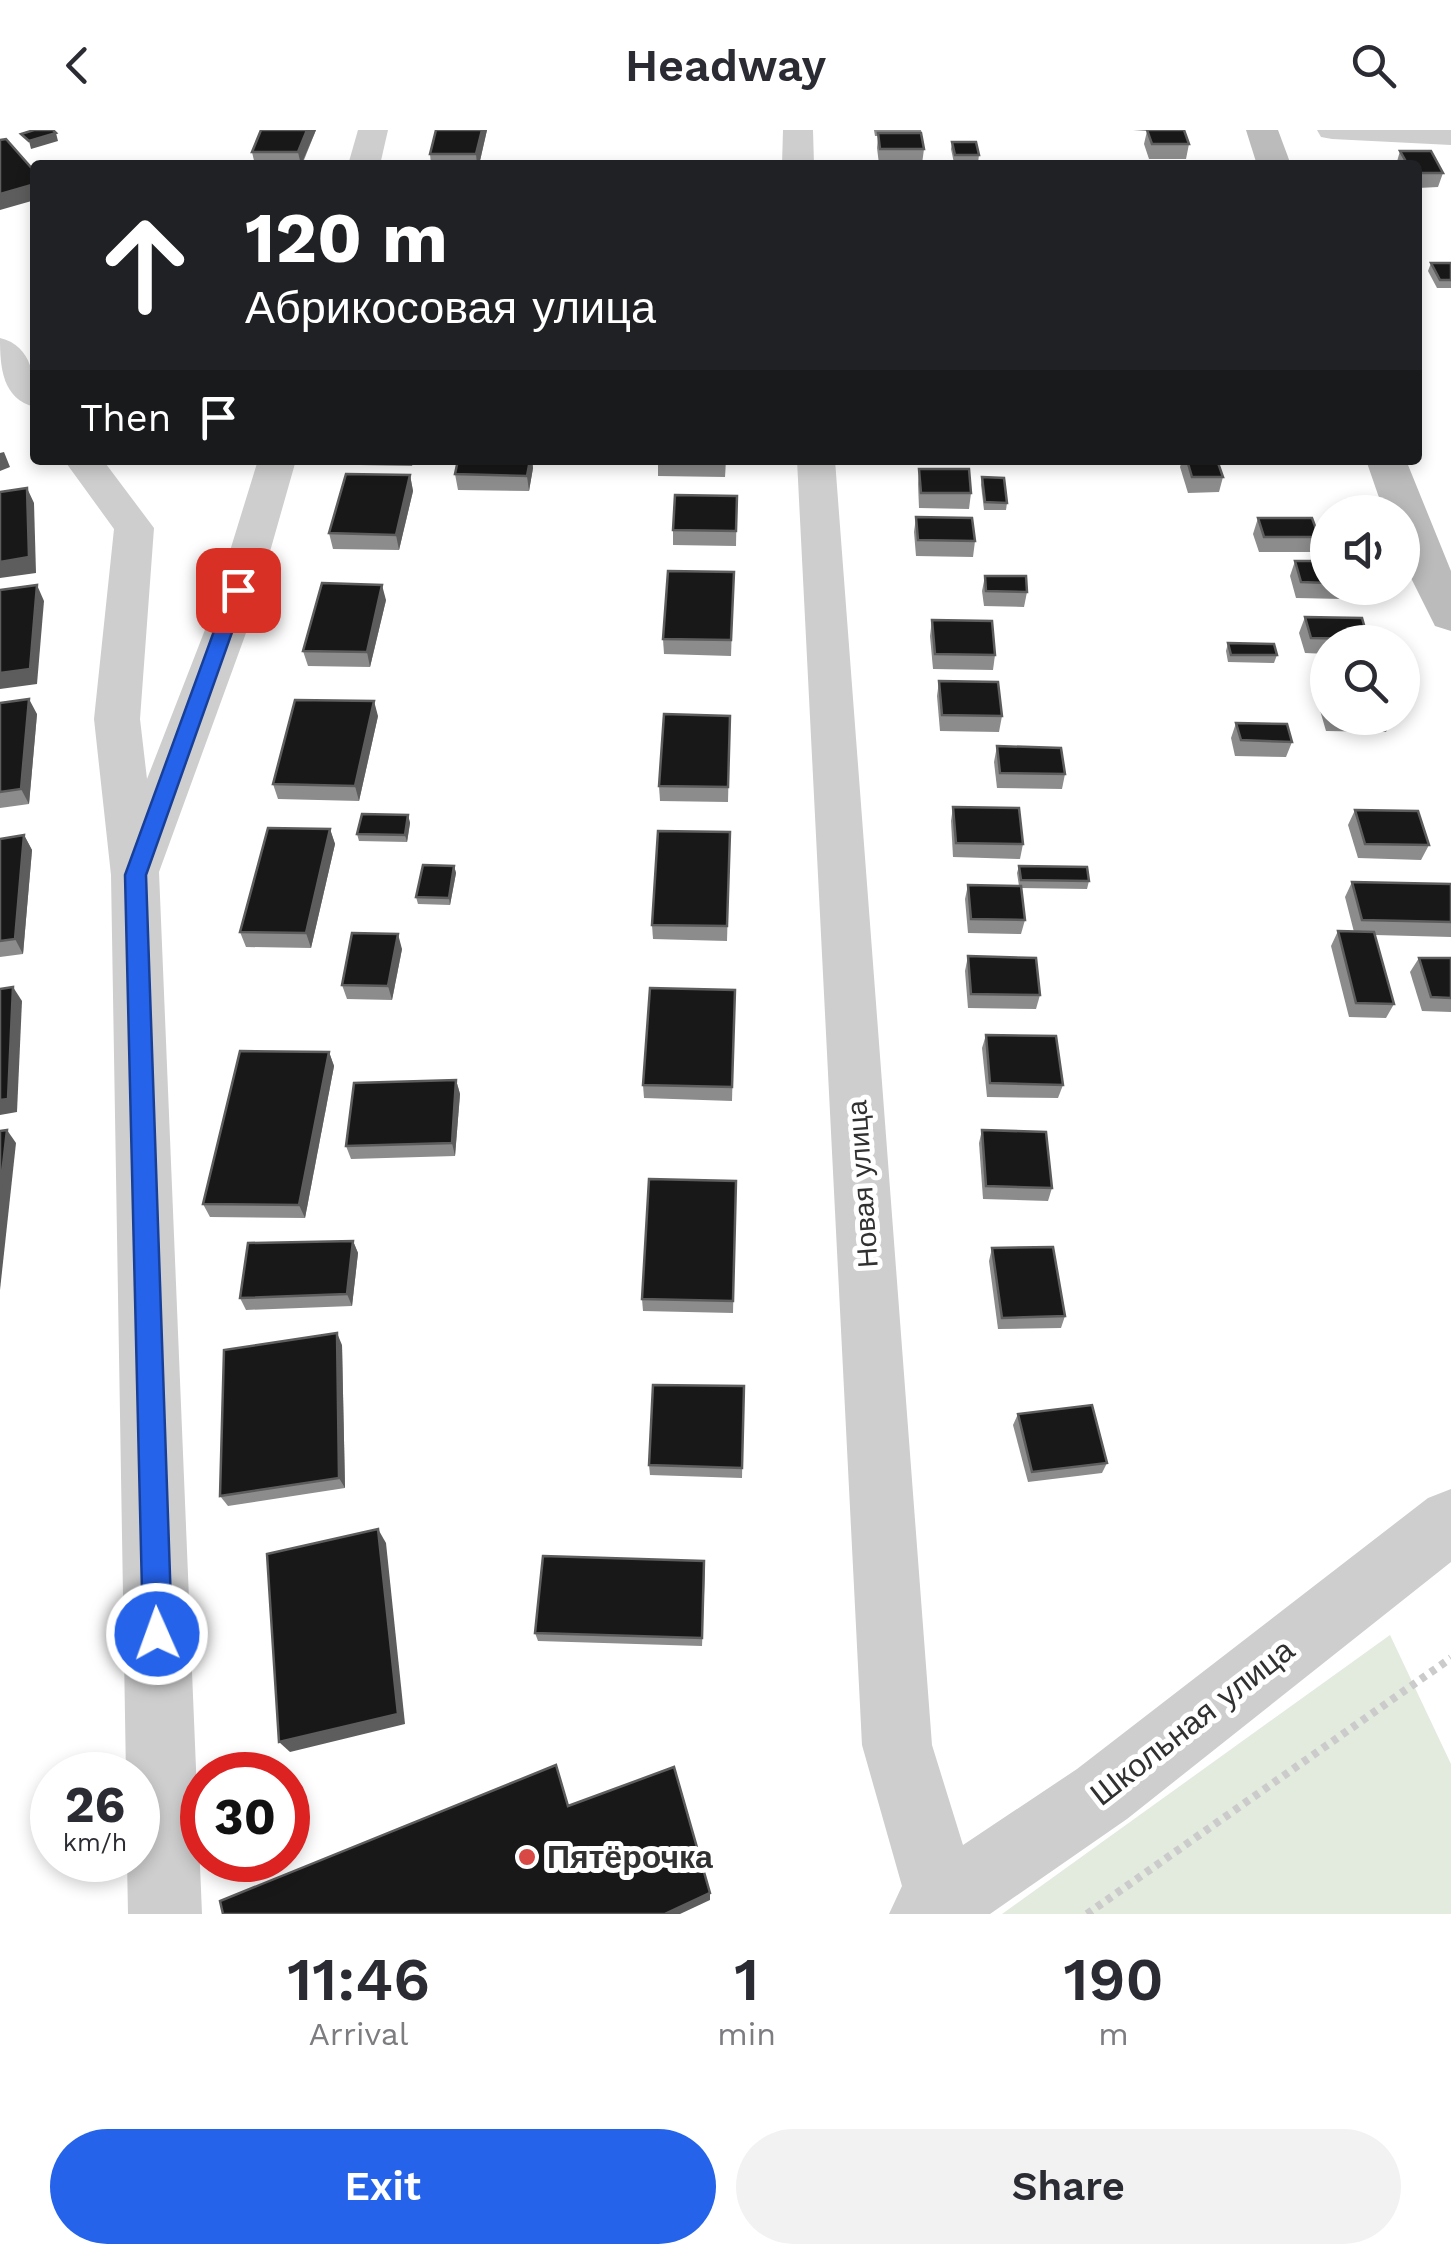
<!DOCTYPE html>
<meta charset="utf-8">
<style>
:root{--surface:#fff;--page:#f2f2f3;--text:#2b2b33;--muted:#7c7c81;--accent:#2563eb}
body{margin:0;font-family:"Work Sans",sans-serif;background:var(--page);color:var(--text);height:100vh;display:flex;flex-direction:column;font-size:38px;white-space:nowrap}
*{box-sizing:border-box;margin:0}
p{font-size:32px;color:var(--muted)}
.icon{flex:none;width:55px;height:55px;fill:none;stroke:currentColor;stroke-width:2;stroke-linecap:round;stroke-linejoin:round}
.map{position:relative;height:1784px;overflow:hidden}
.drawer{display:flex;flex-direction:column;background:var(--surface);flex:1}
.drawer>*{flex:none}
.hud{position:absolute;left:30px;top:30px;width:1392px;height:305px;border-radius:10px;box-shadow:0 5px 15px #0003;background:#202124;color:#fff;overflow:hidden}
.fabs{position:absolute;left:1310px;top:365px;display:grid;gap:20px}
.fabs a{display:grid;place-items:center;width:110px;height:110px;border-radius:50%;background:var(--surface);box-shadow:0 5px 15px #0003;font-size:50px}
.speed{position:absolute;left:30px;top:1622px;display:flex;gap:20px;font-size:50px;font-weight:700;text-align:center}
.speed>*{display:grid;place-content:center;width:130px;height:130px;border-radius:50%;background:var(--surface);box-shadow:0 5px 15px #0003;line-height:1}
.speed small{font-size:25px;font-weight:400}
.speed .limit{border:15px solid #d22;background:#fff;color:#111}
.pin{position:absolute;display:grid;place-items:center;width:85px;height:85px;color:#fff;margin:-42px;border-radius:20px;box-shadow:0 5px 15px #0006}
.me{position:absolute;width:110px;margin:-55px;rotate:358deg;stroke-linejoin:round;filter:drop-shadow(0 0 8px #0008)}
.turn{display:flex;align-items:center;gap:35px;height:210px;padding:0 50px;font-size:45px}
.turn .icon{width:130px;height:130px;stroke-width:2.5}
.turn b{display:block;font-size:70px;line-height:85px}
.then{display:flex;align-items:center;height:95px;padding:0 50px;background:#0003;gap:20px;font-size:38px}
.eta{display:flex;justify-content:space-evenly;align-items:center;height:170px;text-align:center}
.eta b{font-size:60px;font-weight:600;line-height:70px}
.cta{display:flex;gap:20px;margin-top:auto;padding:20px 50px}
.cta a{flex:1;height:115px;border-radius:60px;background:var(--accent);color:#fff;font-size:40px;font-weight:600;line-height:115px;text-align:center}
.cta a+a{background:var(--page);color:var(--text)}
header{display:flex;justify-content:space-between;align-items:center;height:130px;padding:0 50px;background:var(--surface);font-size:45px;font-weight:600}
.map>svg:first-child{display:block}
</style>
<header><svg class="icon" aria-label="back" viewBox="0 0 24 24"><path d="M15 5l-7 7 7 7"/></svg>Headway<svg class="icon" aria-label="search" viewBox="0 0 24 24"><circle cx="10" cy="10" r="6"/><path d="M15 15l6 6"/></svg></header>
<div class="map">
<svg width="1451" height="1784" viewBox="0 0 1451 1784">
<rect width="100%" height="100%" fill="#fff"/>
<path fill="#e3eade" d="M1390,1505L1451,1634V1784H1002Z"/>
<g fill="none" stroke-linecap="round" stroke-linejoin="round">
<path stroke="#cbcbcb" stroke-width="8" stroke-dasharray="6 6" stroke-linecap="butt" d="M1087,1784L1451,1528"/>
<g fill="#cecece" fill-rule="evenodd">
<path d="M358,0H388L380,35H348Z"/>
<path d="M783,0H813L814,35H782Z"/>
<path d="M1317,0H1451V15L1332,9L1321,7Z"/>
<path d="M0,208C33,216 35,249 35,277C2,269 0,237 0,208Z"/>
<path d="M64,330H103L154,398L140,589L147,649L208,492L258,330H296L250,492L159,742L202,1784H128L127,1730H138V1645H126L111,745L94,589L114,399Z"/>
<path d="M797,330H835L932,1615L963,1715L1077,1639L1428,1368L1451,1359V1432L1127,1689L990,1784H889L902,1756L862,1615Z"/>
</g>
<g fill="#bbb" fill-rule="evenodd">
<path d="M1246,0H1278L1291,35H1257Z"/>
<path d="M1366,330H1406L1451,441V501L1435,496L1402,430V382H1384Z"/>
</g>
</g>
<g fill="#8c8c8c">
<path d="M261,0H316L302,35H255L252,22Z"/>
<path d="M436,0H487L479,35H431L430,24Z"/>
<path d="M874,0H921L924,19L922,34H879L877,18L878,6H875Z"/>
<path d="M1133,0H1184L1189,14L1186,29H1149L1144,14L1147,1Z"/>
<path d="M952,12L979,25L978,33H954L951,19Z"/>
<path d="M1400,21L1443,43L1438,57L1418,58V35H1396Z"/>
<path d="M1431,133H1451V158H1437L1428,141Z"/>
<path d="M359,330H414L412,336L360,335Z"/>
<path d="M458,330H532L533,338L529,361L458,360L455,344Z"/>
<path d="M658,330H726L725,347L658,346Z"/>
<path d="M1182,330H1187L1223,347L1219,362L1188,363L1180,337Z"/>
<path d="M919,339L971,363L969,379L919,378L918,354Z"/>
<path d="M410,345L413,361L399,420L333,419L329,403Z"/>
<path d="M982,347L1007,373L1006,380H984L981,355Z"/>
<path d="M737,366L736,416L673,415V400Z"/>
<path d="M916,387L975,411L973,427L916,426L914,402Z"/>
<path d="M1258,388L1319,407L1313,422H1259L1253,404Z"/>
<path d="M1295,431H1328V458H1348L1343,469L1296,468L1290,446Z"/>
<path d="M734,442L731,526L664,524L663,509Z"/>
<path d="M985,446L1027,462L1024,477L984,476L982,461Z"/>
<path d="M386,470L370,537L308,536L303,521Z"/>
<path d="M1305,487L1368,509L1367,512H1328V524L1305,523L1299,503Z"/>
<path d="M932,490L995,525L993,540L933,539L930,506Z"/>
<path d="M1228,513L1277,525L1274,533L1228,532L1226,521Z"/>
<path d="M1321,548H1328V588H1393L1386,602L1326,601L1315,563Z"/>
<path d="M939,551L1002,586L999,602L940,601L937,566Z"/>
<path d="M0,573L37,584L29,674L0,678Z"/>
<path d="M378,586L359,671L278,669L273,654Z"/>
<path d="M730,586L728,672L660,671L659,656Z"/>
<path d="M1236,593L1292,612L1286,627L1235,626L1231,608Z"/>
<path d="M997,616L1065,644L1062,659L997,658L994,632Z"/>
<path d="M953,677L1023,714L1020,729L953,727L951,691Z"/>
<path d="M1355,680L1429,715L1421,730L1358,728L1348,695Z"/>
<path d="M408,685L410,693L407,712L359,711L357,704Z"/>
<path d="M330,699L335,714L311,818L246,817L240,802Z"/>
<path d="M730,702L727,811L653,809L652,795Z"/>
<path d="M24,705L32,720L23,824L0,827V709Z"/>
<path d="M454,736L456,743L450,775L418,774L416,767Z"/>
<path d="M1019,736L1089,751L1087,759L1021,758L1025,790L1021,804L968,803L965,769L968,755L1019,756L1017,743Z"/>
<path d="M1352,752L1451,754V807L1375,805L1394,874L1386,888L1349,887L1331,816L1338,801L1354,802L1345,767Z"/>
<path d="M402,819L392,870L347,869L342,855Z"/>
<path d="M968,826L1040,865L1036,879L968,878L965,841Z"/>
<path d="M1419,828H1451V882L1422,881L1410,842Z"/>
<path d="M735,860L732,971L644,968L643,955Z"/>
<path d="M986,905L1063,955L1058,968L987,967L982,918Z"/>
<path d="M329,922L334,936L305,1088L210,1087L203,1074Z"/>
<path d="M456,950L460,964L455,1026L351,1029L346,1016Z"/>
<path d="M982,1000L1052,1058L1048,1071L983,1069L979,1013Z"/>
<path d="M736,1051L733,1183L643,1181L642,1169Z"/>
<path d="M353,1111L358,1123L352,1176L246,1180L240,1168Z"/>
<path d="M992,1118L1065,1186L1061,1198L998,1199L989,1131Z"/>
<path d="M342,1215L345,1358L228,1376L220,1366Z"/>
<path d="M744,1256L742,1348L650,1345L649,1335Z"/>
<path d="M1018,1284L1107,1333L1102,1343L1028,1352L1013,1295Z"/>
<path d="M705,1440L702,1516L538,1511L535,1503Z"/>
</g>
<g fill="#5d5d5d">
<path d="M307,0H316L301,35L298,22Z"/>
<path d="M482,0H487L479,35H477L476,24Z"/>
<path d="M56,3L58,11L31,19L29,11Z"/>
<path d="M35,54V70L0,80V64Z"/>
<path d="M4,322L10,337L0,341V323Z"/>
<path d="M530,330H532L533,338L529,361L527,346Z"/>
<path d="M410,345L413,361L399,420L396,405Z"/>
<path d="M27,358L34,373L36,443L0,448V432Z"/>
<path d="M37,455L44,471L37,554L0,559V543Z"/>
<path d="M382,455L386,470L370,537L367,522Z"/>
<path d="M29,569L37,584L29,674L21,659Z"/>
<path d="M374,571L378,586L359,671L355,656Z"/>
<path d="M408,685L410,693L407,712L405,705Z"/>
<path d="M330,699L335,714L311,818L306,803Z"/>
<path d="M24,705L32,720L23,824L15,809Z"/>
<path d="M454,736L456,743L450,775L449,768Z"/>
<path d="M398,804L402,819L392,870L388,856Z"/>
<path d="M13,857L22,871L17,982L0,985V970Z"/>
<path d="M329,922L334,936L305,1088L299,1075Z"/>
<path d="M456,950L460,964L455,1026L452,1013Z"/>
<path d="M7,1000L16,1013L0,1160V1062Z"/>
<path d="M353,1111L358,1123L352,1176L347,1164Z"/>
<path d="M337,1203L342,1215L345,1358L339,1348Z"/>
<path d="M378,1399L386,1413L405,1594L290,1622L279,1612Z"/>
<path d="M710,1763V1770L680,1784H665Z"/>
</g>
<g fill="#181818" stroke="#5d5d5d" stroke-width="2.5">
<path d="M34,0H53L56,3L29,11L21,4Z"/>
<path d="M261,0H307L298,22H252Z"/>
<path d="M436,0H482L476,24H430Z"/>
<path d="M1147,0H1184L1189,14H1152Z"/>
<path d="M878,3H921L924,19H880Z"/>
<path d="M6,9L35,42V54L0,64V10Z"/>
<path d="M952,12H976L979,25H955Z"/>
<path d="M1400,21H1431L1443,43H1418V35H1408Z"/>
<path d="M1431,133H1451V150H1440Z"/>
<path d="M458,330H530L527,346L455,344Z"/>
<path d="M658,330H725V332Z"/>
<path d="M1187,330H1217L1223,347H1192Z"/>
<path d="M919,339H969L971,363H921Z"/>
<path d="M346,344L410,345L396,405L329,403Z"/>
<path d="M982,347L1004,348L1007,373L985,372Z"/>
<path d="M27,358L29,427L0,432V362Z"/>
<path d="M675,365L737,366L736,401L673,400Z"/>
<path d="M916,387L972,388L975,411L918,410Z"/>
<path d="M1258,388H1312L1319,407H1264Z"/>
<path d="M1295,431H1328V453L1301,452Z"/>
<path d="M668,441L734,442L731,510L663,509Z"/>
<path d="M985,446H1026L1027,462L986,461Z"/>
<path d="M322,453L382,455L367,522L303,521Z"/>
<path d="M37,455L30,539L0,543V460Z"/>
<path d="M1305,487L1362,488L1368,509L1311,508Z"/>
<path d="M932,490L992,491L995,525L935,524Z"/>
<path d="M1228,513L1274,514L1277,525H1231Z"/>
<path d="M1321,548H1328V570Z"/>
<path d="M939,551L998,552L1002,586L942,585Z"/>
<path d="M29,569L21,659L0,662V573Z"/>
<path d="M295,570L374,571L355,656L273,654Z"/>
<path d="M664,584L730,586L728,657L659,656Z"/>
<path d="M1236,593L1287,594L1292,612L1241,610Z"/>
<path d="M997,616L1061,618L1065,644L1000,643Z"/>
<path d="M953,677L1019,678L1023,714L956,713Z"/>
<path d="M1355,680L1418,681L1429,715L1365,714Z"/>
<path d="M362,684L408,685L405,705L357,704Z"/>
<path d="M268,698L330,699L306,803L240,802Z"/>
<path d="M658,701L730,702L727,796L652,795Z"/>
<path d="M24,705L15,809L0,811V709Z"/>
<path d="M423,735L454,736L449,768L416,767Z"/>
<path d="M1019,736L1087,737L1089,751L1021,750Z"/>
<path d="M1352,752L1451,754V792L1362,790Z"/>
<path d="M968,755L1021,756L1025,790L971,789Z"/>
<path d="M1338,801L1374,802L1394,874L1356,873Z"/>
<path d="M352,803L398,804L388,856L342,855Z"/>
<path d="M968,826L1036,828L1040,865L971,864Z"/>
<path d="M1419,828H1451V868L1431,867Z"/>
<path d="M13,857L8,969L0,970V859Z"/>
<path d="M650,858L735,860L732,957L643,955Z"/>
<path d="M986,905L1056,906L1063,955L990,953Z"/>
<path d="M240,921L329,922L299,1075L203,1074Z"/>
<path d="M456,950L452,1013L346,1016L354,953Z"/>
<path d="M7,1000L0,1062V1001Z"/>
<path d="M982,1000L1046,1002L1052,1058L986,1056Z"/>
<path d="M649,1049L736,1051L733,1171L642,1169Z"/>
<path d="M353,1111L347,1164L240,1168L248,1113Z"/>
<path d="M1053,1117L1065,1186L1002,1188L992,1118Z"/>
<path d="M337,1203L339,1348L220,1366L224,1220Z"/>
<path d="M653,1255L744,1256L742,1338L649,1335Z"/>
<path d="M1092,1275L1107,1333L1032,1342L1018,1284Z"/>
<path d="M378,1399L398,1584L279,1612L267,1424Z"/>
<path d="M543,1426L704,1431L702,1508L535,1503Z"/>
<path d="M556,1635L568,1676L674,1637L710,1763L665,1784H223L220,1771Z"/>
</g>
<path fill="#2563eb" stroke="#184099" stroke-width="2.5" d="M238,454L247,460L146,745L172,1504L168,1515L157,1519L147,1515L143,1504L125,745L229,460Z"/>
<circle fill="#d84844" stroke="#fff" stroke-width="4" cx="527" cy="1727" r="10"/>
<g text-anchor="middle" stroke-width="10" stroke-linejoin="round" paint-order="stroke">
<g font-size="28" fill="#313131" stroke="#fff">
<text transform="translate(862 1054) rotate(-94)" y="10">Новая улица</text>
</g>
<g font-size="32" fill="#313131" stroke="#fff">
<text transform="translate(1192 1592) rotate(-38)" y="11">Школьная улица</text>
</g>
<g font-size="32" font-weight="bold" fill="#313131" stroke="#fff" text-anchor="start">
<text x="547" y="1738">Пятёрочка</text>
</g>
</g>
</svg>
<div class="fabs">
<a><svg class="icon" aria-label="sound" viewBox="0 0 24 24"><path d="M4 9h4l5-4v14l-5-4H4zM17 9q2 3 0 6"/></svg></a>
<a><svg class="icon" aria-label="search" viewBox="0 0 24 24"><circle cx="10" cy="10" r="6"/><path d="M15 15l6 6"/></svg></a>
</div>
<div class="speed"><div>26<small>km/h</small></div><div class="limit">30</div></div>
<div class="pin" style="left:238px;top:460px;background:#d93025"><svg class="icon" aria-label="arrive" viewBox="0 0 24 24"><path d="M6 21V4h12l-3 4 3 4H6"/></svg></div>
<svg class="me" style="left:157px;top:1504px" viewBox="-20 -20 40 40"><circle r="17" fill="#2563eb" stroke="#fff" stroke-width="3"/><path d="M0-11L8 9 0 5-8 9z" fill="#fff"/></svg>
<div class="hud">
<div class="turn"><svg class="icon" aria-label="ahead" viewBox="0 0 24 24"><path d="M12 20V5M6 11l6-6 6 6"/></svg><div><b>120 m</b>Абрикосовая улица</div></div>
<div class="then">Then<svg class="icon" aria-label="arrive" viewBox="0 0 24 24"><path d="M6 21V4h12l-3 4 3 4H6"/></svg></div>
</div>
</div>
<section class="drawer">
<div class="eta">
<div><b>11:46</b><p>Arrival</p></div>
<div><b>1</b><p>min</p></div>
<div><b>190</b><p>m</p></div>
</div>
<div class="cta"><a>Exit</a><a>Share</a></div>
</section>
